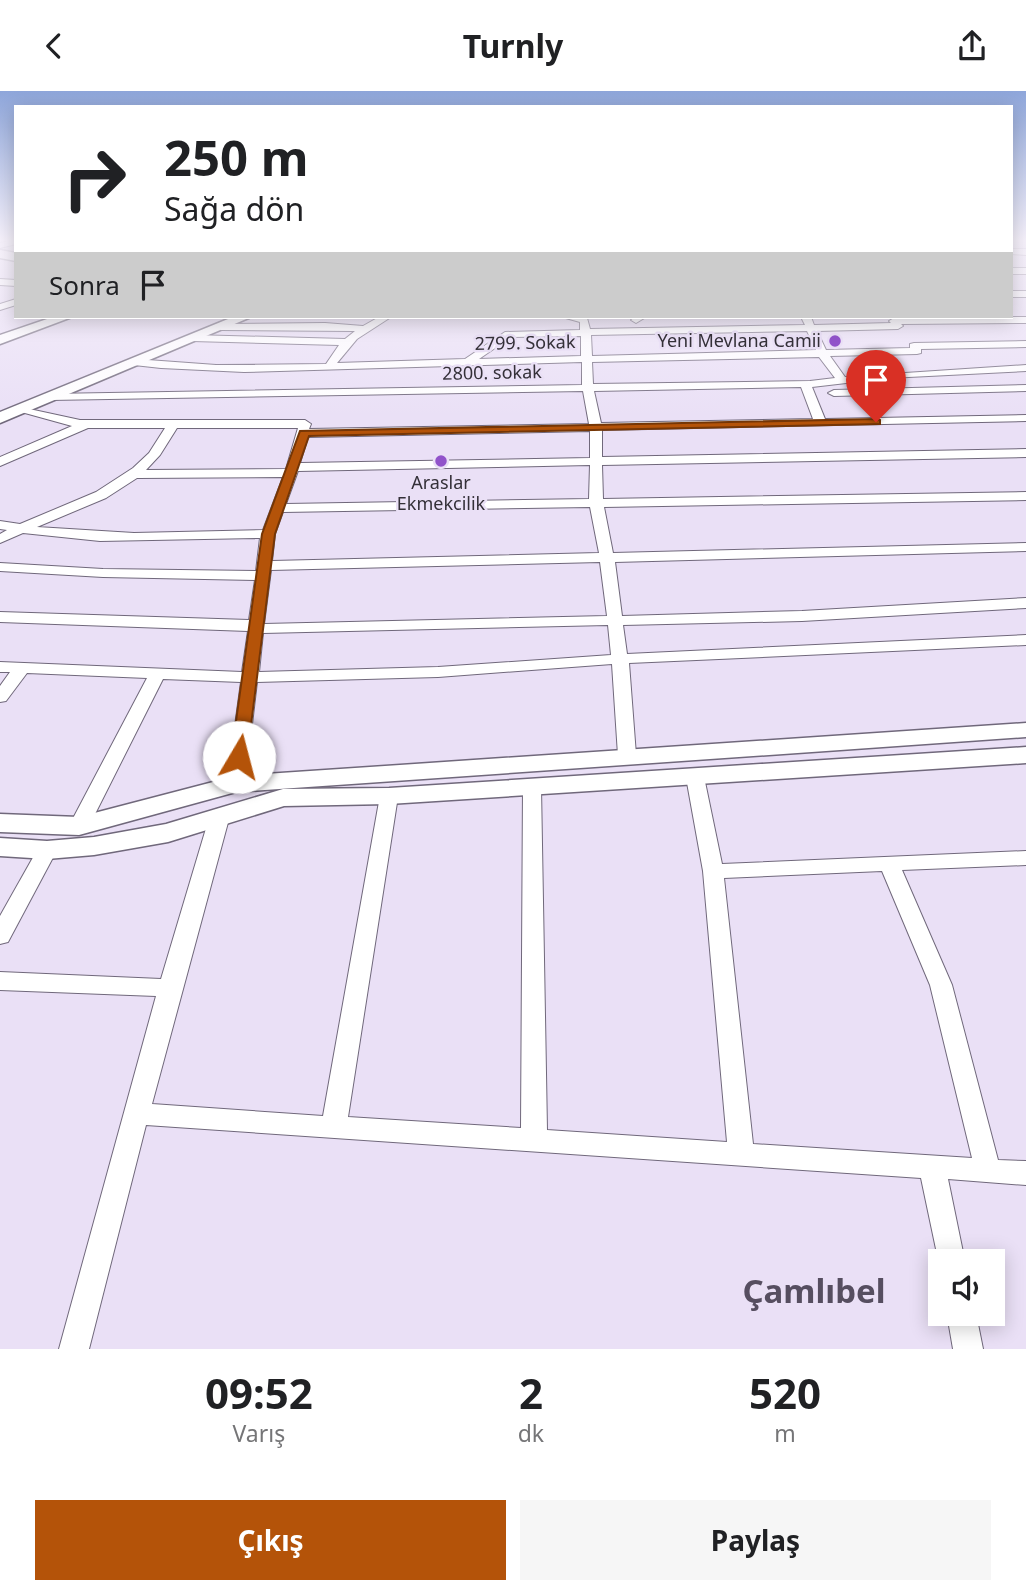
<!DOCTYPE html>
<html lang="tr">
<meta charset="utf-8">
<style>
:root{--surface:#fff;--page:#f6f6f6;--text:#202124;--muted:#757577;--accent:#b45309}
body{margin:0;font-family:"Noto Sans",sans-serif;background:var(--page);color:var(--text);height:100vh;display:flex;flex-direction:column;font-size:26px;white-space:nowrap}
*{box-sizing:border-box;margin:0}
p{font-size:23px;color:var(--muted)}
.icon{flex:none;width:38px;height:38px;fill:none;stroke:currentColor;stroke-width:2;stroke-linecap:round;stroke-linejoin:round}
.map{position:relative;height:1258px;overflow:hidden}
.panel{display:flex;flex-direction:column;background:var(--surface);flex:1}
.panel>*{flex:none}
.hud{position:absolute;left:14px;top:14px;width:999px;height:214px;border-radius:0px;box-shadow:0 4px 18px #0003;background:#fff;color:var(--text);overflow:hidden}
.tools{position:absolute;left:928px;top:1158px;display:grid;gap:14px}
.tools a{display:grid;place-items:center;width:77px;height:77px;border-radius:0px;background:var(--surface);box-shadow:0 4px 18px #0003;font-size:35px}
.pin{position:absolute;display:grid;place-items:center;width:60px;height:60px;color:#fff;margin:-72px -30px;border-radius:50% 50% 50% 0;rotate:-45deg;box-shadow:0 0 7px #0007}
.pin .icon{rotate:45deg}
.me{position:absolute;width:77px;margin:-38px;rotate:8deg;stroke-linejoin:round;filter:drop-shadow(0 0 5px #0008)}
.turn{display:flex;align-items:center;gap:24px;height:147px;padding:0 35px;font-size:32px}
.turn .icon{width:91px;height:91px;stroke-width:2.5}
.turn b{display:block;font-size:49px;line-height:60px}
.then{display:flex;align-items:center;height:66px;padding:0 35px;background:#0003;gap:14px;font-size:26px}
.eta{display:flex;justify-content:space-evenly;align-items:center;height:119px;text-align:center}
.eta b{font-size:42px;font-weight:700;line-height:49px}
.cta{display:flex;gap:14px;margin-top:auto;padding:14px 35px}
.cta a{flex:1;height:80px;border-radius:0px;background:var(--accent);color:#fff;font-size:28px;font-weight:700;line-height:80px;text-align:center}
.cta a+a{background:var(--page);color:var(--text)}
header{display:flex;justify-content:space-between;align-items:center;height:91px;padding:0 35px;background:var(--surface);font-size:32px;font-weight:700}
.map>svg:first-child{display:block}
</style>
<header><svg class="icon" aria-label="back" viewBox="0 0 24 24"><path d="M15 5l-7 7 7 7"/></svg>Turnly<svg class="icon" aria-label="share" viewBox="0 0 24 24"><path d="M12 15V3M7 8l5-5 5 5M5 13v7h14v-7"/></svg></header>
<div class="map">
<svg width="1026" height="1258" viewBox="0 0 1026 1258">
<rect width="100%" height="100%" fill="#eae0f6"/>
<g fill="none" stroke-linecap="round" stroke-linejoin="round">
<g stroke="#70687b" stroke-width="2">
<g id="street">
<path d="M16,148V153L0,157V152Z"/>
<path d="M1012,158H1026V164L1012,163Z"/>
<rect x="1012" y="177" width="14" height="6"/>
<path d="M0,188L16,189V195L0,194Z"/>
<rect x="1012" y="200" width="14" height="6"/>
<path d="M16,208V214L0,219V213Z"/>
<path d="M379,226H391L357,248L337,272L465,268L505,241L580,239V231L562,226L587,227L590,238L805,234L801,226H811L814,234L891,232L889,230L894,227L1026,226V232L901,233L903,235L898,238L817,240L826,259L910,257V253L914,252L1026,250V256L921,258V262L917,263L830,265L845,286L1026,274V280L889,287L812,296L825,328L1026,324V330L602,339V366L1026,358V366L602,374L603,408L1026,401V409L604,416L613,462L1026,452V460L615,471L622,525L802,520L1026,507V517L802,530L623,534L627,563L1026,544V554L629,572L636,664L627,670L618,664L612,573L438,586L257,591L245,693L236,699L227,693L241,591L163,588L89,735L86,740H72L69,735L147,587L27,582L6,610L0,611V595L10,581H0V571L242,581L248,540L0,531V521L249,529L255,489L103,486L0,480V472L103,478L256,480L260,447L100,450L23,442L0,452V443L7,439L0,438V430L20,433L96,401L133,377L149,362L165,337H88L0,375V366L72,335L14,319L20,316L80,329H305L311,333L309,338L589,333L583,300L50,309L44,306L50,303L582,294V271L244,281L161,277L134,274L129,271L134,268L216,274L326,273L339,254L192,250L187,247L192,244L345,248L355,240L221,239L216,236L221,233L325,232L363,235ZM807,240L816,259L592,265L591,244ZM581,245V265L479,268L511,246ZM819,266L835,287L810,290L593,293L592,271ZM801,296L813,328L601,332L594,300ZM177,337H298L286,378L146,379L160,364ZM590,340V367L300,372L308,346ZM590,374L589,408L286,413L298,380ZM283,386L263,439L134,442L37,436L106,407L137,387ZM590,416L599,462L272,470L275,443L283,421ZM600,471L607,525L264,533L271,479ZM608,534L611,564L438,576L259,581L263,542Z"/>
<path d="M635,226H646L636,232L631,229Z"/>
<path d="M1026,294V300L834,305L828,302L834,299Z"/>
<path d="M695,680L704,686L722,773L1026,760V774L902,779L952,894L998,1069L1026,1070V1094L948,1088L965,1171H940V1177L921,1087L146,1034L89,1258H59L156,905L0,899V881L161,888L210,724L213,720H227L230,724L152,1013L323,1025L380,705L382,701H396L398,705L348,1026L521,1037L523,696L532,690L541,696L547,1039L727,1051L703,780L686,686ZM882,780L930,894L972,1067L753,1053L724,787Z"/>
<path d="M47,752L54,754L57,759L8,851L0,853V825L40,754Z"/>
<path d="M947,1223H976L983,1258H953Z"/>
</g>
</g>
<g stroke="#70687b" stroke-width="3">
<g id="secondary">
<path d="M0,159L16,162V170L0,167Z"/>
<path d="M53,226H72L0,253V244Z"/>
<path d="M233,226H251L0,332V321Z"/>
<path d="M1026,632V646L236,701L79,744L0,741V723L79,726L236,685Z"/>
<path d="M1026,656V672L389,713L284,715L168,751L94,764L47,768L0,765V747L47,750L94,746L166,733L283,698L389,697Z"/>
</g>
</g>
<use href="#street" fill="#fff" fill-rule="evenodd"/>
<use href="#secondary" fill="#fff" fill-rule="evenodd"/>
</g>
<linearGradient id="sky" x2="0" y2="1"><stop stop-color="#8ea6da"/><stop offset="0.46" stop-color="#f6f1fb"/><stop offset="1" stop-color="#f6f1fb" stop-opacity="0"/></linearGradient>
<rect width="1026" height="325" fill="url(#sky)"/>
<path fill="#b45309" stroke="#753606" stroke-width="2" d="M876,328L880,329V333L309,345L275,443L247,666L239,671L231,666L262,443L300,340Z"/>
<g fill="#9153ca" stroke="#eae0f6" stroke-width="2.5">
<circle cx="835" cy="250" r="7"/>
<circle cx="441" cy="370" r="7"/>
</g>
<g text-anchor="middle" stroke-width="5" stroke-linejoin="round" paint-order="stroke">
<g font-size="18" fill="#343038" stroke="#eae0f6" text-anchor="end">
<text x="821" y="256">Yeni Mevlana Camii</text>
<text x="441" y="398" text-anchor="middle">Araslar<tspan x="441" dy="21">Ekmekcilik</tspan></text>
</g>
<g font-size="18" fill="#343038" stroke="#eae0f6">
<text transform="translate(525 252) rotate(-1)" y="6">2799. Sokak</text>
<text transform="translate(492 282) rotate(-1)" y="6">2800. sokak</text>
</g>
<g font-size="33" font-weight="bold" fill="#564e60" stroke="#eae0f6">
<text x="814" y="1212">Çamlıbel</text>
</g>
</g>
</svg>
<div class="tools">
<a><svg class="icon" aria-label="sound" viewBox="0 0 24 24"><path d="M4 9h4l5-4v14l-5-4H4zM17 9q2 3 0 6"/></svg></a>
</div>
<div class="pin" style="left:876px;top:331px;background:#d93025"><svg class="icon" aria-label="arrive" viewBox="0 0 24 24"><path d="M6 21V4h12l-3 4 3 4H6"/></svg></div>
<svg class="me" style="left:239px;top:666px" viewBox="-20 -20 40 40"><circle r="19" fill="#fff"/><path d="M0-13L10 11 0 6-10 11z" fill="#b45309"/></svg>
<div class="hud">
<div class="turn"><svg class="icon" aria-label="right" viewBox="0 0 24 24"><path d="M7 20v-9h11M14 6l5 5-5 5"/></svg><div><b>250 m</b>Sağa dön</div></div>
<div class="then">Sonra<svg class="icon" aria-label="arrive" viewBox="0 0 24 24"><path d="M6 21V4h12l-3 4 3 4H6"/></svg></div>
</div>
</div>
<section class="panel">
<div class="eta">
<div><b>09:52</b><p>Varış</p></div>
<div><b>2</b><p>dk</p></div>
<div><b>520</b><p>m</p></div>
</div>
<div class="cta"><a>Çıkış</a><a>Paylaş</a></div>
</section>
